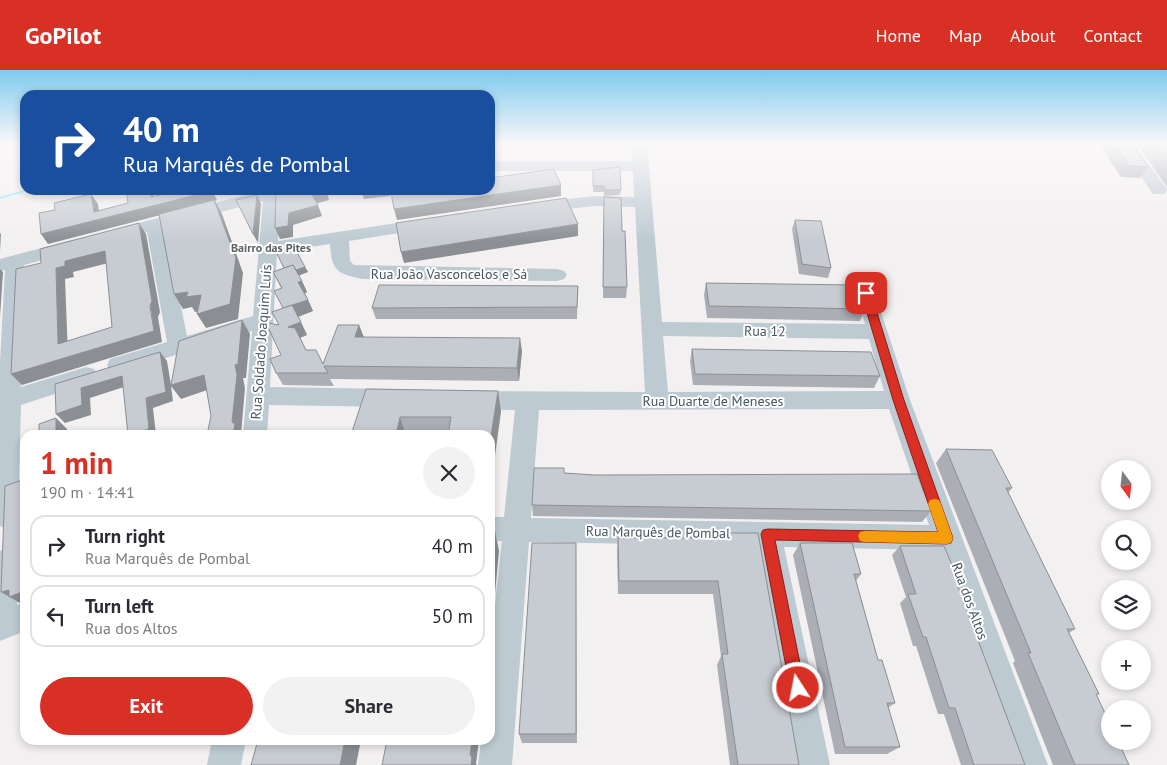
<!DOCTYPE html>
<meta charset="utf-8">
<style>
:root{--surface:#fff;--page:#f2f2f3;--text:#2b2b33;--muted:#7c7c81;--line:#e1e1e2;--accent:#d93025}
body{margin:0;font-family:"PT Sans",sans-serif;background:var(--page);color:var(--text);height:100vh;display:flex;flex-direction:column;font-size:19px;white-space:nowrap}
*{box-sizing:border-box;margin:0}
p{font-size:16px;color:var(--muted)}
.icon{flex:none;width:28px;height:28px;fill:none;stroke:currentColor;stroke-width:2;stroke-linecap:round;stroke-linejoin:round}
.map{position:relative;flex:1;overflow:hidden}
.details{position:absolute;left:20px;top:360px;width:475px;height:315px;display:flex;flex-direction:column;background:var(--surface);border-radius:15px;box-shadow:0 2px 8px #0003}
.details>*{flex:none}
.top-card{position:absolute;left:20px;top:20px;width:475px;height:105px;border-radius:15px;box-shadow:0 2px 8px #0003;background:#1a4fa0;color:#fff;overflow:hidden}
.needle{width:32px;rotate:165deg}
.buttons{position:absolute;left:1101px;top:390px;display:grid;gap:10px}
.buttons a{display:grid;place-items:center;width:50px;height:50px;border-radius:50%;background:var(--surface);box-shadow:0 2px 8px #0003;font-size:25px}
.pin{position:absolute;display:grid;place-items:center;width:42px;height:42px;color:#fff;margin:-21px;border-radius:10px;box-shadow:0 2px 8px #0006}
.me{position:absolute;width:55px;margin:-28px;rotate:349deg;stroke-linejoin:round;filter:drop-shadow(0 0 4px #0008)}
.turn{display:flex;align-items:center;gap:18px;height:105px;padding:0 20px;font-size:22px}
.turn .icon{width:65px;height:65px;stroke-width:2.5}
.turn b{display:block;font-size:35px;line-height:42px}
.round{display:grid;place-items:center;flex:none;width:52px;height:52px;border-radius:26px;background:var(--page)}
.overview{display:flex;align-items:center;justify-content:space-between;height:85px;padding:0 20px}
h1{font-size:30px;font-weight:700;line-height:38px;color:var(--accent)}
.primary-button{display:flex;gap:10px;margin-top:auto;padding:10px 20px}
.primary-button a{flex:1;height:58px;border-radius:30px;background:var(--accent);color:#fff;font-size:20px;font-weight:700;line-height:58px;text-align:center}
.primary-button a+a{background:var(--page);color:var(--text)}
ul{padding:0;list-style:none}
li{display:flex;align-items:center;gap:15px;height:62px;margin:0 10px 8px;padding:0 10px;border:2px solid var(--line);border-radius:15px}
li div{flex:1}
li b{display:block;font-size:19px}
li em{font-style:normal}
header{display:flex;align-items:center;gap:30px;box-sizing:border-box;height:70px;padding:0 25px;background:var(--accent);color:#fff}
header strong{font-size:24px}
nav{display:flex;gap:28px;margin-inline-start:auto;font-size:18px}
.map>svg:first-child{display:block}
</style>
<header>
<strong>GoPilot</strong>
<nav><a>Home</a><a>Map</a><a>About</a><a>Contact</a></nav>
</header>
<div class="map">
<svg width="1167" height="695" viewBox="0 0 1167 695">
<rect width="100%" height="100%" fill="#f3f0f1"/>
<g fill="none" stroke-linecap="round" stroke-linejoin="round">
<path fill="#82ebf7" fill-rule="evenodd" d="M25,120H31L0,129V127Z"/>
<g fill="#bdcad2" fill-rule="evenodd">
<path d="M631,74H647L662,252L865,254L856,223L859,218L866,216L873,218L910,330L1048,695H1014L938,480L784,477L830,695H796L757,476L529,472L512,695H478L481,670H490V580L502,471H490V447H504L515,340L466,339L458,336L454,330L458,324L466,321L645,322L635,137L596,136L537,142L531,141L528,137L531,133L537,132L596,126L634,127L633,101H490V91H632ZM663,266L869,269L884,321L668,322ZM889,339L929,455L531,448L539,340Z"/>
<path d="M1119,74H1134L1167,119L1165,124H1153Z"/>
<path d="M264,120H280L278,171L430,148L436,149L439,153L436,157L430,158L349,171L350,191L354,195L557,199L564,201L567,205L564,209L557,211L362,209C336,203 332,201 330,174L277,182L270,317L395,319L403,322L407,328L403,334L395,337L269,335L267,365H243L252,261L118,303L110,301L107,295L110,289L167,272L147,162L111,171L105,170L102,166L105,162ZM263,131L253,246L187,266L165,157Z"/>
<path d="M72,170L79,172L81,176L79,180L24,195L21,317L86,297L94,299L97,305L94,311L21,335L18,446L14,454L5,458L0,456V292L5,200L0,201V189Z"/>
<path d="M4,479L14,483L18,492L17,535L25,532V561L0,571V481Z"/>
<path d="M212,670H246L241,695H207Z"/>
</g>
</g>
<g fill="#abafb5">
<path d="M1099,74H1132L1148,97L1140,108L1121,107Z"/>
<path d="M1140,74H1167V117L1138,76Z"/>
<path d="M593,100L621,120L620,125L604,126V122H593Z"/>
<path d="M604,127L622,161L627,217L626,228H603Z"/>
<path d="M795,150L831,198L828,208L799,204L792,159Z"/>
<path d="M276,182L305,197L308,202L299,205L307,222L305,223L313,241L298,247L307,265L300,268L306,280L323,294L359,255L364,267L522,281L519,311L330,309L334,316L283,315L276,303L281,285L279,255L283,238L281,218L273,202L284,198Z"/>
<path d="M706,213L865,239L860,251L707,248L704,225Z"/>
<path d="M578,216L577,249H376L372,238Z"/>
<path d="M692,279L880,306L874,318L693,315L690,291Z"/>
<path d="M366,319L498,321L501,342L490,365H351Z"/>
<path d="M946,379L1012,418L1008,423L1075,559L1069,563L1099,624L1096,625L1129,695H1053L1013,593L1015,591L936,393Z"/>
<path d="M564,403L931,441L922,452L533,446L532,435Z"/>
<path d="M714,463L799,695H730L717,595L721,586L713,524H618L617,482L618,468H712Z"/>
<path d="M576,473L577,673H522L519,664Z"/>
<path d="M800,473L861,504L856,511L878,590L895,633L888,638L900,677L887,684H835L793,485Z"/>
<path d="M900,476L958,509L956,511L1025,695H961L944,644H938L916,576H913L900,533L906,527L892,485Z"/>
</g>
<g fill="#8b8f93">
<path d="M561,115V126L397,150L394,139Z"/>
<path d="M149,120H152L153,123L156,135L212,120L217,130L215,131L222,144L243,203L238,249L206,258L197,244L215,131L48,174L41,164L94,142L91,124L98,134L100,149L151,127Z"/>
<path d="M236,120H257L238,125Z"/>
<path d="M323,120H326L329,130L315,134L311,123Z"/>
<path d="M361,120H389L390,126L364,129Z"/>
<path d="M257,125L261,134L258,173L253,164Z"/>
<path d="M318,135L322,146L293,155V167L280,169L275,158L289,143Z"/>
<path d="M139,153L146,164L160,242L158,247L162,272L22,315L11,304L154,261Z"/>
<path d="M578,154V166L404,193L401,182Z"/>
<path d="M0,163L1,164L0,181Z"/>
<path d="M105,181L112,192L73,202L74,207L65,209L68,285L58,274L56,198L65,191Z"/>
<path d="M305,197L308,202L290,209L287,203Z"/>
<path d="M0,199L3,202L0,247Z"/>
<path d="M302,211L307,222L304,224L298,212Z"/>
<path d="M188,222L201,225L209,239L195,242L192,237L183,239L174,224Z"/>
<path d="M308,230L313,241L289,250L283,238Z"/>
<path d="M242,250L250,264L246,308H243L245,318L241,364L242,365H233L232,352L235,295Z"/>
<path d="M301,252L307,265L294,270L288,257Z"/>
<path d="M359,255L364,268L355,267Z"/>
<path d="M520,268L522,281L519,311L517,298Z"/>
<path d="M160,282L167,291L171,315L204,305L213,318L181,329L171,316L173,331L153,338L156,365H131L146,328Z"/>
<path d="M122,306L130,315L90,328L91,345L65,353L56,344L81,318Z"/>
<path d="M498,321L501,342L490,422V373Z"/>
<path d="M400,347L406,365H396Z"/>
<path d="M56,348L67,359V365H56Z"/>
<path d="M495,462L499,481L490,576V511Z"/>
<path d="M9,520L25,521V536L1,522Z"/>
<path d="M345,670H361L356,695H340Z"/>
<path d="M472,670H479L476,694L477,695H471L470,685Z"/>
</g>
<g fill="#c7ccd2" stroke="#8b8f93" fill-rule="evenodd">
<path d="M1114,74H1132L1148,97L1129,96Z"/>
<path d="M1159,74H1167V85Z"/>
<path d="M620,97L621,120H604V116H593V100Z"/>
<path d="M554,99L561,115L394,139L391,122L407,120H490V108Z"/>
<path d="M126,120H149L151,127L184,120H211L212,121L41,164L39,143L55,140L54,133L91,124L94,142L128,133Z"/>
<path d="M276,120H323L311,123L318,135L289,143L288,156L275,158Z"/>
<path d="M257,125L253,164L236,130Z"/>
<path d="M604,127L621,128L622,161H625L627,217H603Z"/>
<path d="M566,128L578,154L401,182L396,153Z"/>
<path d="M214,130L236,188L230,234L197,244L201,225L186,227L188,222L174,224L159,144Z"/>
<path d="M795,150L821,151L831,198L802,194Z"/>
<path d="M139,153L152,231L150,236L154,261L11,304L16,199L41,193L40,179ZM105,181L112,257L58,274L56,198L65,196V191Z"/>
<path d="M293,175L305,197L296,200L293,195L284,198L276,182V178Z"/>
<path d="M293,195L302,211L298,212L308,230L283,238L274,221L282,218L273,202Z"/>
<path d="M706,213L856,215L865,239L709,236Z"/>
<path d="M379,215L578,216L577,237L372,238Z"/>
<path d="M292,235L301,252L288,257L295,258L306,280H316L323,294L338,255H359L355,267L520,268L517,298L324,296L328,303H276L270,289L281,285L268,257V253L279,255L272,242Z"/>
<path d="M242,250L238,294L235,295L237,305L232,352L235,354L233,365H207L211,346L204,305L171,315L179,271Z"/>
<path d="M692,279L871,282L880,306L695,304Z"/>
<path d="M160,282L166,322L146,328L149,359L131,365H128L122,306L81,318L82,335L56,344L55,314Z"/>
<path d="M366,319L498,321L490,373V365H448L451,347H400L396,365H351Z"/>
<path d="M56,348V365H39V354Z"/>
<path d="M946,379L992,380L1012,418H1006L1075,559H1067L1099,624H1096L1110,654V671H1118L1129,695H1075L1028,583H1031Z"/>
<path d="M534,398H564V403L595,405L917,404L931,441L532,435Z"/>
<path d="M25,409V521L9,527V520L1,522L5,416Z"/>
<path d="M490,462H495L490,511Z"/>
<path d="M714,463H758L799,695H738L722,584H728L718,511H619L618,468H715Z"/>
<path d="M532,473H576V664H519Z"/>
<path d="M800,473H852L861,504H854L878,590H882L895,633H887L900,677H845Z"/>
<path d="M900,476H944L958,509H955L1025,695H974L955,638H949L926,567H923L908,524H916Z"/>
<path d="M258,670H345L340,695H251Z"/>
<path d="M387,670H472L470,685L472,687L471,695H382Z"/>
</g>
<linearGradient id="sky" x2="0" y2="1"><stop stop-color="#7fcaee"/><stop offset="0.43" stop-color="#faf8f9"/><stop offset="1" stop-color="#faf8f9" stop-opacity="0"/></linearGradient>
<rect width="1167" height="172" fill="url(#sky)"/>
<path fill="#d93025" stroke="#8d1f18" d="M866,220L871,223L904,330L953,468L951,473L947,474L775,470L805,618L803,624L798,626L792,624L790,618L761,464L763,460L768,459L938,462L893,330L861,223Z"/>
<path fill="#f59e0b" d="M935,429L939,430L941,434L953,468L951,473L947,474L864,472L860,471L858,466L860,462L864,461L938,462L928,434L930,430Z"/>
<g text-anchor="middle" stroke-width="4" stroke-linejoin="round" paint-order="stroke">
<g font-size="12" font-weight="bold" fill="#5c6267" stroke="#fff">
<text x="271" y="182">Bairro das Pites</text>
</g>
<g font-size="14" fill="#465761" stroke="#fff">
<text x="449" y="209">Rua João Vasconcelos e Sá</text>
<text transform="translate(765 261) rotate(1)" y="5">Rua 12</text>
<text transform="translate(261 272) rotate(-86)" y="5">Rua Soldado Joaquim Luís</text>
<text x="713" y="336">Rua Duarte de Meneses</text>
<text transform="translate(658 462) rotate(1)" y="5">Rua Marquês de Pombal</text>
<text transform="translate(970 531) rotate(70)" y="5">Rua dos Altos</text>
</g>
</g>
</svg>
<div class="buttons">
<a><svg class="needle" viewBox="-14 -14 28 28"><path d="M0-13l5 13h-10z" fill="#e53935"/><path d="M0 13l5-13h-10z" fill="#7c7c81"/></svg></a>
<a><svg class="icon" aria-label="search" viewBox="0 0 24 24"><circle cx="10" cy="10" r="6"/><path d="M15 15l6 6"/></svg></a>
<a><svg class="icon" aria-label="layers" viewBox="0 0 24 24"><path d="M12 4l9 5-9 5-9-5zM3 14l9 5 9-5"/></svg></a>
<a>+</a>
<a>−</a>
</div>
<div class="pin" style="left:866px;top:223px;background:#d93025"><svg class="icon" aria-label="arrive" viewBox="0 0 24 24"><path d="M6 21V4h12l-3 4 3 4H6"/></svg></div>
<svg class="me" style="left:798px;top:618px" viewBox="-20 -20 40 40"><circle r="17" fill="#d93025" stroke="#fff" stroke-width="3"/><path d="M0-11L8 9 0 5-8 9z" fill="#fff"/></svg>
<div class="top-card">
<div class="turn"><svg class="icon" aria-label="right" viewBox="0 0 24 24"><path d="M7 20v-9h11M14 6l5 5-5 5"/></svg><div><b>40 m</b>Rua Marquês de Pombal</div></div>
</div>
<section class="details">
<div class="overview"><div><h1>1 min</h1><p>190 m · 14:41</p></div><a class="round"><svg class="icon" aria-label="close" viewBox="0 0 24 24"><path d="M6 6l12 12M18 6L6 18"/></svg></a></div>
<ul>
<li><svg class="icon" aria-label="right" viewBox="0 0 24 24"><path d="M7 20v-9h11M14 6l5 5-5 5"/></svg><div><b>Turn right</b><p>Rua Marquês de Pombal</p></div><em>40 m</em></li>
<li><svg class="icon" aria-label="left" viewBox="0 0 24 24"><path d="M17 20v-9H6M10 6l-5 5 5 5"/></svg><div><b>Turn left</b><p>Rua dos Altos</p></div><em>50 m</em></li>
</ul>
<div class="primary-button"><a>Exit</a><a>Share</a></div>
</section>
</div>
